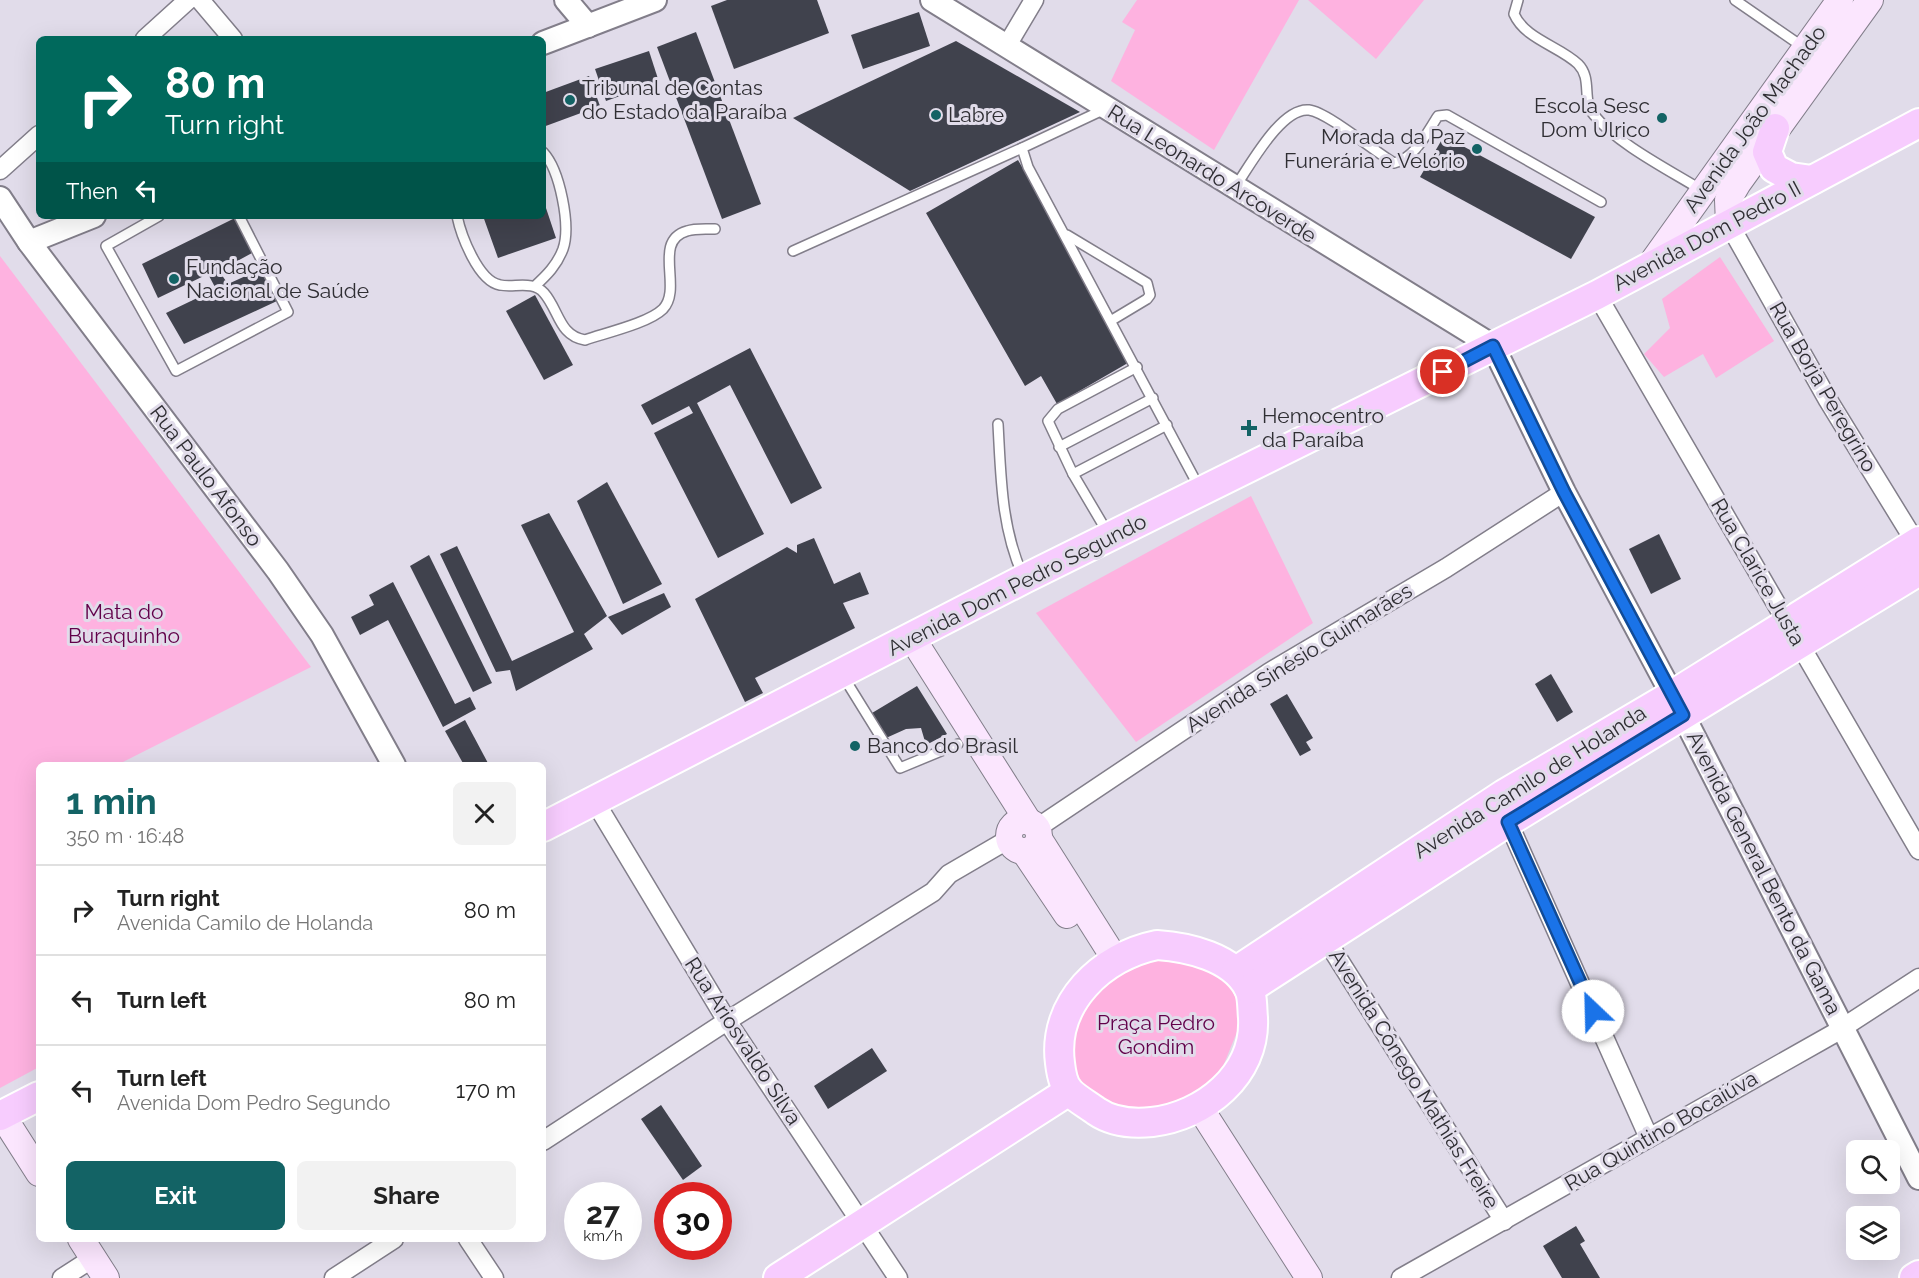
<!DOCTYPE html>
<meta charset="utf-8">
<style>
:root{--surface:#fff;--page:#f2f2f2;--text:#222;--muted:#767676;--line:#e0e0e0;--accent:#136365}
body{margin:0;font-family:Raleway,sans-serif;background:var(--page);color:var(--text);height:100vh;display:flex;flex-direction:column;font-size:22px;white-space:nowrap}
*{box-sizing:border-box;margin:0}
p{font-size:20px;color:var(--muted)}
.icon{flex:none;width:33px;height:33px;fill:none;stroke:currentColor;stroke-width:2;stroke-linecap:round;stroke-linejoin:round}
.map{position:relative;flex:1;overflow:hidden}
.details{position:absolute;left:36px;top:762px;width:510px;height:480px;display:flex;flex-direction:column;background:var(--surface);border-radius:9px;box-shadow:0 6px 24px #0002}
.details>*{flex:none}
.top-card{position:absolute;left:36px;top:36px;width:510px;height:183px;border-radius:9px;box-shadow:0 6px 24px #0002;background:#00695c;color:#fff;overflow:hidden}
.tools{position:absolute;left:1846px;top:1140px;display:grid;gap:12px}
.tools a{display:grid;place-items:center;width:54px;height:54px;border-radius:9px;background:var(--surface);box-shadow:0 6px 24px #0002;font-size:30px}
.speed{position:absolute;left:564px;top:1182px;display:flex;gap:12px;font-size:30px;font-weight:700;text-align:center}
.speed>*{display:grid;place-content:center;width:78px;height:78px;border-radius:50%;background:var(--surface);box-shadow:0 6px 24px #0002;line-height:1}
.speed small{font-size:15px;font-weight:400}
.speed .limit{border:9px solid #d22;background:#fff;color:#111}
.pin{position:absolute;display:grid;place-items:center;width:51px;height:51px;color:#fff;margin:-26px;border:3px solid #fff;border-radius:50%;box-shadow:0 2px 6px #0007}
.me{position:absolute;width:66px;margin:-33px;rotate:336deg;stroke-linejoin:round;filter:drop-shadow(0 0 4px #0008)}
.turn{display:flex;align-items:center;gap:21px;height:126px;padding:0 30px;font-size:27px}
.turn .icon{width:78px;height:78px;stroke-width:2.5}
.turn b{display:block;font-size:42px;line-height:51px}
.then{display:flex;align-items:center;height:57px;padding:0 30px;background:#0003;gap:12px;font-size:22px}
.round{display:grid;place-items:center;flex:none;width:63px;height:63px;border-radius:9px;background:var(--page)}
.head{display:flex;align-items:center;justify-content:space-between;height:102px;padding:0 30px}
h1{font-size:36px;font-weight:700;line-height:45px;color:var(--accent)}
.button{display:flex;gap:12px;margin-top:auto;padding:12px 30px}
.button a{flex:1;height:69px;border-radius:9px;background:var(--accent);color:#fff;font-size:24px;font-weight:700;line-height:69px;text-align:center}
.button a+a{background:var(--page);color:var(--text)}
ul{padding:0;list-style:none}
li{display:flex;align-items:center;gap:18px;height:90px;padding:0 30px;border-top:2px solid var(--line)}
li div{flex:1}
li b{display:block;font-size:22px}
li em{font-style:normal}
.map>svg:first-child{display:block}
</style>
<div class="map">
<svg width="1919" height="1278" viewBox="0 0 1919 1278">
<rect width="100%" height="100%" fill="#e1dcea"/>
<g fill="#feb2e0">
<path d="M1137,0H1299L1214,150L1111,81L1135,30L1122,22Z"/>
<path d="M1308,0H1424L1376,59Z"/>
<path d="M0,256L311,667L117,765H39V1067L0,1088Z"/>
<path d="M1720,257L1774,341L1716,378L1703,354L1664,377L1644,354L1670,328L1662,299Z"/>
<path d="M1251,496L1313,623L1136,742L1036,613Z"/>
<path d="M1172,951L1222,974L1236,996L1239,1027L1224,1064L1209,1090L1140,1117L1101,1108L1076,1079L1072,1054L1073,1033L1081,1011L1106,980Z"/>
</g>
<g fill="#40424d">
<path d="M727,0H817L829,33L734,69L711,6Z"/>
<path d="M919,12L930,46L863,69L851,35Z"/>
<path d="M696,32L761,204L722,219L657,47Z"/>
<path d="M956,41L1080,112L910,191L793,118Z"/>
<path d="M649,51L659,82L606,101L595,69Z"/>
<path d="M589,76L600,106L543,127V93Z"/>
<path d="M1444,136L1595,217L1571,259L1420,177Z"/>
<path d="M1018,160L1133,360L1057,404L1041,376L1025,386L926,213Z"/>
<path d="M543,199L556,238L498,258L483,216H543Z"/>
<path d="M235,218L252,253L219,271L228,284L261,269L277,301L184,344L166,313L216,289L208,274L158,298L142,264Z"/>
<path d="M535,295L573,365L544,380L506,311Z"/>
<path d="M750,348L822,488L791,504L730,385L697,403L764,534L718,558L654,433L693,413L689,406L652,425L641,405Z"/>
<path d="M607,482L662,584L623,604L577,501Z"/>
<path d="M549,513L607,616L584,634L593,649L516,691L510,670L496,672L440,554L457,546L512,661L574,632L521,525Z"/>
<path d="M1659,534L1681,579L1651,594L1629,549Z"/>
<path d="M814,538L834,584L860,572L869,594L843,603L855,628L755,678L763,693L745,702L695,599L787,547L797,553V545Z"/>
<path d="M429,555L492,683L473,692L410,566Z"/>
<path d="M393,582L455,704L470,697L476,709L443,727L388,620L360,635L351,617L374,605L369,595Z"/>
<path d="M664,593L671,607L622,635L608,617Z"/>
<path d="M1551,674L1573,712L1557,722L1535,684Z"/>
<path d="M917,686L947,734L926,745L921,728L906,729L886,738L867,716Z"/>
<path d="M1287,694L1313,738L1306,742L1311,750L1300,756L1270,704Z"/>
<path d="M465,720L489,765H464L445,731Z"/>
<path d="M872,1048L887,1071L828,1109L814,1086Z"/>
<path d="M661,1105L702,1166L683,1180L641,1119Z"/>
<path d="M1576,1226L1585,1241L1580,1244L1600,1278H1562L1543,1246Z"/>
</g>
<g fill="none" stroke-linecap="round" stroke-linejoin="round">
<g stroke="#827e8a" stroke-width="12">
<g id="service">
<path d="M1518,0L1514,14C1525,39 1559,46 1578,64C1593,79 1581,100 1594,115C1617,144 1671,171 1703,191"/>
<path d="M1735,0L1803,47"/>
<path d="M1105,109L1022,148L1028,167L1200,489"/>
<path d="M1235,187C1250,166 1281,107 1309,110C1327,112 1375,152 1394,163C1415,158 1426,134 1438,116L1447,115L1601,202"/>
<path d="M159,216L106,246L176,371L288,312L239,216"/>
<path d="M457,216C461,235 478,281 500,285C514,288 533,280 544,293C559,310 559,336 585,340C605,333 649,323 663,309C683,288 652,241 687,231C695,228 706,229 715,229"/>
<path d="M1067,235L1147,283L1150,295L1147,299L1112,320"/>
<path d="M793,251L1022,148"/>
<path d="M535,286C547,275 557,265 563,249C571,226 560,170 543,152"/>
<path d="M998,424C1001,477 1001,527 1023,576"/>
<path d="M1059,447L1153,398"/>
<path d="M1073,474L1167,425"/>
<path d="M1109,535L1073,474L1048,421L1058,409L1137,367"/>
<path d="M843,676L900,768L958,744"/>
</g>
</g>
<g stroke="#827e8a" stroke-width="21">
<g id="minor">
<path d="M200,0L233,39"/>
<path d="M145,39L188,0"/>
<path d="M1006,47L1034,0"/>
<path d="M0,170L39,135"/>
<path d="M1729,224L1828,400L1919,548"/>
<path d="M1597,295L1919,850"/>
<path d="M594,800L727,1021L898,1278"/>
<path d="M1508,822L1649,1138"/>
<path d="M1037,828L1270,672L1446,568L1564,492"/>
<path d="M1325,938L1504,1221"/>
<path d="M543,1141L727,1021L933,892L949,874L1009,839"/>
<path d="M468,1239L494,1278"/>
<path d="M62,1278L93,1258"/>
<path d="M334,1278L394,1239"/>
<path d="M1401,1278L1833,1034L1919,978"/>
</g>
</g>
<g stroke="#827e8a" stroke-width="26">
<g id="tertiary">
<path d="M566,0L588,26"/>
<path d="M932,0L1493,346L1564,492L1683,715L1919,1178"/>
<path d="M543,43L655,0"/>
<path d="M0,198L29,242L278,571L322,635L394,765"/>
<path d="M29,242L94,216"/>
</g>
</g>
<g stroke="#827e8a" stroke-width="28">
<g id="secondary">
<path d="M1729,224L1728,200L1738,183L1870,0"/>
<path d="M1649,267L1840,0"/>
<path d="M912,638L1028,821"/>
<circle cx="1024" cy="836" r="15"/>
<path d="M1039,839L1115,959"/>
<path d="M1024,851L1067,915"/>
<path d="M1200,1108L1309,1278"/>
<path d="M2,1115L39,1173"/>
<path d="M81,1239L106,1278"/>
</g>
</g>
<g stroke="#fff" stroke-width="32">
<g id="primary">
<path d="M1775,128L1767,152L1774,168L1791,177L1812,180"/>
<path d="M543,827L1024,579L1597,295L1919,123"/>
<path d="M1157,945C1188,947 1232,957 1248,987C1253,995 1252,1009 1253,1018C1256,1075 1204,1116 1152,1122C1133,1124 1112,1122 1096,1111C1088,1105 1077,1099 1070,1092C1063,1085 1061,1072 1060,1063C1052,1003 1102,956 1157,945Z"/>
<path d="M1236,971L1504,794L1672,695L1919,541"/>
<path d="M1249,989L1508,822L1919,571"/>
<path d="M0,1116L39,1096"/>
<path d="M778,1278L1069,1091"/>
<path d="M1914,1278L1919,1275"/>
</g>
</g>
<use href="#service" stroke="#fff" stroke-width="9"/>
<use href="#minor" stroke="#fff" stroke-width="18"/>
<use href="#tertiary" stroke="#fff" stroke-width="22"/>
<use href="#secondary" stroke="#fbe6fe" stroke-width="26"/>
<use href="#primary" stroke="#f7ccfe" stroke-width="28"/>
</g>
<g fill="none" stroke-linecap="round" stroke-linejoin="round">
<g stroke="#114b97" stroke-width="15">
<path id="route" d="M1443,372L1493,346L1564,492L1683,715L1508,822L1593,1011"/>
</g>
<use href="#route" stroke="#1a73e8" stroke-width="10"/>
</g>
<g fill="#136365" stroke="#e1dcea" stroke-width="2">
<circle cx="570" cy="100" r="6"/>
<circle cx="936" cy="115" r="6"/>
<circle cx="1662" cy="118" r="6"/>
<circle cx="1477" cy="149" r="6"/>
<circle cx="174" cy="279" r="6"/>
<path d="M1246 419h6v6h6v6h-6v6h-6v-6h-6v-6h6z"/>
<circle cx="855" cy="746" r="6"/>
</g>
<g text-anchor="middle" stroke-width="6" stroke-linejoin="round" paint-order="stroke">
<g font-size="21" fill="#2f2e33" stroke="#e1dcea" text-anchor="start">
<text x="582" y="95">Tribunal de Contas<tspan x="582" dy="24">do Estado da Paraíba</tspan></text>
<text x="1650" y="113" text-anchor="end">Escola Sesc<tspan x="1650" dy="24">Dom Ulrico</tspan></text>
<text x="948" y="122">Labre</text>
<text x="1465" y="144" text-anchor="end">Morada da Paz<tspan x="1465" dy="24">Funerária e Velório</tspan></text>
<text x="186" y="274">Fundação<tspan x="186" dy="24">Nacional de Saúde</tspan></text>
<text x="1262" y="423">Hemocentro<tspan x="1262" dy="24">da Paraíba</tspan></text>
<text x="867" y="753">Banco do Brasil</text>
</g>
<g font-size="21" fill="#2f2e33" stroke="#e1dcea">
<text transform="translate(1755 119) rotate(-54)" y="7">Avenida João Machado</text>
<text transform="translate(1212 174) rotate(32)" y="7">Rua Leonardo Arcoverde</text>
<text transform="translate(1707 236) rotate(-28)" y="7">Avenida Dom Pedro II</text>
<text transform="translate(1823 387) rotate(60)" y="7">Rua Borja Peregrino</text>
<text transform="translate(206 476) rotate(53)" y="7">Rua Paulo Afonso</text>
<text transform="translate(1758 572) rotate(60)" y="7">Rua Clarice Justa</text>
<text transform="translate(1017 585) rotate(-27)" y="7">Avenida Dom Pedro Segundo</text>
<text transform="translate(1299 658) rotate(-32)" y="7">Avenida Sinésio Guimarães</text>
<text transform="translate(1530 782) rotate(-32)" y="7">Avenida Camilo de Holanda</text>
<text transform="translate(1764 873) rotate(63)" y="7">Avenida General Bento da Gama</text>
<text transform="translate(743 1041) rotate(57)" y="7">Rua Ariosvaldo Silva</text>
<text transform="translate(1414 1079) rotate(58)" y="7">Avenida Cônego Mathias Freire</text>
<text transform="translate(1661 1131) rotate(-30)" y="7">Rua Quintino Bocaiúva</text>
</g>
<g font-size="21" fill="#62004a" stroke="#e1dcea">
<text x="124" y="619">Mata do<tspan x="124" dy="24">Buraquinho</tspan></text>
<text x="1156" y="1030">Praça Pedro<tspan x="1156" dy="24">Gondim</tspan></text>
</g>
</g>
</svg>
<div class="tools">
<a><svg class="icon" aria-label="search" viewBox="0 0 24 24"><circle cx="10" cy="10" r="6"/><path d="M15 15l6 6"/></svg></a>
<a><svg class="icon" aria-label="layers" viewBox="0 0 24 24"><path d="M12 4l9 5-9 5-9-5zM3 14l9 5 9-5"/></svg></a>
</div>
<div class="speed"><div>27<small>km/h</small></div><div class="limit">30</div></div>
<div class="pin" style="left:1443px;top:372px;background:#d93025"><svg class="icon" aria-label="arrive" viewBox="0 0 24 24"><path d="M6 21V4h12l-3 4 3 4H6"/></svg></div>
<svg class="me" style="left:1593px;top:1011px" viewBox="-20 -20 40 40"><circle r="19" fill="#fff"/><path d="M0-13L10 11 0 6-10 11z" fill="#1a73e8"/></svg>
<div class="top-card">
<div class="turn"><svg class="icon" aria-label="right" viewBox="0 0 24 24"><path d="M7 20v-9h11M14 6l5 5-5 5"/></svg><div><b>80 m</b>Turn right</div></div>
<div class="then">Then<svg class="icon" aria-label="left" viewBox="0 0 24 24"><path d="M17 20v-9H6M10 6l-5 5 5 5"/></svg></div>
</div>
<section class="details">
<div class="head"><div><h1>1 min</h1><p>350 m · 16:48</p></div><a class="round"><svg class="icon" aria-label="close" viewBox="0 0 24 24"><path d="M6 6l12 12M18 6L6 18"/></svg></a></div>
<ul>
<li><svg class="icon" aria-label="right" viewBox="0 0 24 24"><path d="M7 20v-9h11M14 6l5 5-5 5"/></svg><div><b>Turn right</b><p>Avenida Camilo de Holanda</p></div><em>80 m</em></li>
<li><svg class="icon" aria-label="left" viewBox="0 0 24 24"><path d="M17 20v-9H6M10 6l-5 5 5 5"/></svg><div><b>Turn left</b></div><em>80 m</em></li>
<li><svg class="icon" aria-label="left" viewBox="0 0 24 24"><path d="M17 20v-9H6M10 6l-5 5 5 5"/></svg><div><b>Turn left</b><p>Avenida Dom Pedro Segundo</p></div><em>170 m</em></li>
</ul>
<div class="button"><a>Exit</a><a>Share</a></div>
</section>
</div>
